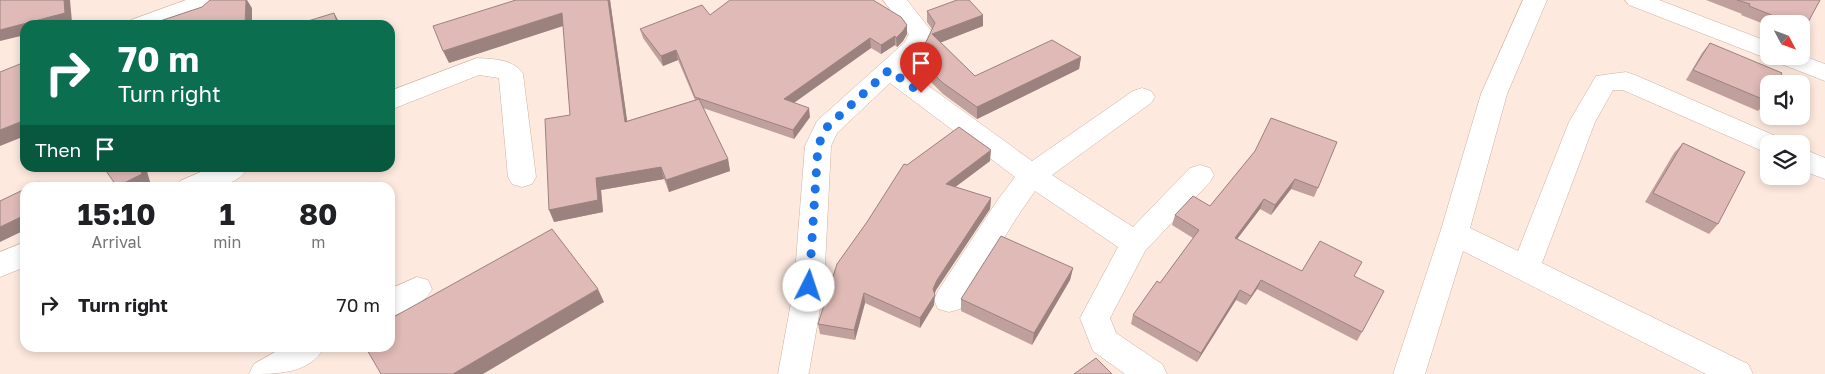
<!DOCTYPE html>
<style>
:root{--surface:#fff;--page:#f2f2f2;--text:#202124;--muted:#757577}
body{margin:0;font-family:"Golos Text",sans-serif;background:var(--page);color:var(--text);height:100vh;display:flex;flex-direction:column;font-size:19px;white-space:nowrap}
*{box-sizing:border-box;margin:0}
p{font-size:16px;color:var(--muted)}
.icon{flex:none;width:28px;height:28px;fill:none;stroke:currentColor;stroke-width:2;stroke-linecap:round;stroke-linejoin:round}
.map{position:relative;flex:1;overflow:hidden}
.details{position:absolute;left:20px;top:182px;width:375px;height:170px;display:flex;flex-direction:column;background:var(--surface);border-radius:15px;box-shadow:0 2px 8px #0003}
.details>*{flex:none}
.top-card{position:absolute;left:20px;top:20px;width:375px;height:152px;border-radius:15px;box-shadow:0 2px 8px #0003;background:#0b6e4f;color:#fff;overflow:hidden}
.needle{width:32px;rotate:131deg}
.fabs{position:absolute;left:1760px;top:15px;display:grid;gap:10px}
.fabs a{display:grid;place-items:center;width:50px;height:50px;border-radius:10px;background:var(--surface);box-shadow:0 2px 8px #0003;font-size:25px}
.pin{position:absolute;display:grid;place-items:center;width:42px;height:42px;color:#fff;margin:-51px -21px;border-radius:50% 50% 50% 0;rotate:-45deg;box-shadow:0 0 5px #0007}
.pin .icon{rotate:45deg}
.me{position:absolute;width:55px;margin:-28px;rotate:4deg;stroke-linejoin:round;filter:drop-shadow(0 0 4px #0008)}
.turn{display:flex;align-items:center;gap:18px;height:105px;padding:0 15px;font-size:22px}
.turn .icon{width:65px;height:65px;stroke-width:2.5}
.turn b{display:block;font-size:35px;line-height:42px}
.then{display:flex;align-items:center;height:48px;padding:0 15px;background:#0003;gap:10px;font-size:19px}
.eta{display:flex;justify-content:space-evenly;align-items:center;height:85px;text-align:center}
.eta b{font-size:30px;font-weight:700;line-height:35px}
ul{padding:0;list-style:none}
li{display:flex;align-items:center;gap:15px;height:75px;padding:0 15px}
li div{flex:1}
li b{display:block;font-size:19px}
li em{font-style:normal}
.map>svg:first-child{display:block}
</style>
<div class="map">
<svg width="1825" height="374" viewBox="0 0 1825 374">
<rect width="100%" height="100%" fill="#fde9de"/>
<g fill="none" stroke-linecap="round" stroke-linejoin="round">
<g stroke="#cfb09e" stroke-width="1">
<g id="minor">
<path d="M186,0H221L217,5L162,25H127L131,20Z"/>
<path d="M883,0H907L933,33L924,52L905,69L1032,161L1133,91L1142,88L1151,91L1155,97L1151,103L1052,175L1133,227L1190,168L1200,165L1210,168L1214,175L1210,182L1145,251L1110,318L1116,333L1162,364L1167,374H1125L1093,351L1080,318L1118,247L1035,191L1017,217L960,309L949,312L938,309L934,300L938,291L997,201L1015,177L890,83L837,133L831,146L824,286L809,372L808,374H778L794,286L805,146L817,121L905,42L909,34Z"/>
<path d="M1523,0H1547L1507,94L1470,228L1518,251L1569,122L1596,76L1626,72L1635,75L1778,137L1782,144H1769V154L1623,90H1613L1595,122L1542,263L1748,364L1753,374H1706L1463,251L1425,374H1393L1440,233L1481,94Z"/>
<path d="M1625,0H1659L1769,42V56H1801V55L1825,64V81L1629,5Z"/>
<path d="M477,58C493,59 514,59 523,74L536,177L532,184L522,187L512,184L508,177L499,78L479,75L390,110V91Z"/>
<path d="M1801,148L1825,158V179L1801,170Z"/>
<path d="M210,168H248C234,191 199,188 177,188L180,181Z"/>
<path d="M25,242V267L0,277V252Z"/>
<path d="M417,277L428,280L432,289C425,304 405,311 390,317V289Z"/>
<path d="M282,348H324C309,374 277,374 249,374L254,364Z"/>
</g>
</g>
<use href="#minor" fill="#fff" fill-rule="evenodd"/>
</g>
<g fill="#c0a09d">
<path d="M610,0L627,121L695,100L678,60L663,66L643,38L640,29L710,15L907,34L903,41L897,47L895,45L881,54L871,48L794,103L810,117L794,139L703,108L728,159L730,171L669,192L664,179L601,190L603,212L554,222L570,115L563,26L449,63Z"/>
<path d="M1706,0H1820L1805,28L1801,33V24H1769V26L1741,15L1742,14Z"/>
<path d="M927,11L983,15V26L940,42L975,76L1081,57L1079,69L977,119L943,94L913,64V53L926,42L932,29L927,22Z"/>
<path d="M1710,43L1767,101L1758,111L1686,80L1702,53Z"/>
<path d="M1683,143L1718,224L1709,234L1645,202L1674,153Z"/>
<path d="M1255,151L1318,188L1314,197L1291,189L1271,215L1260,209L1237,239L1302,271L1354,276L1362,332L1357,341L1257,289L1246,305L1236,300L1197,362L1131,324L1133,315L1160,283L1193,238L1172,225L1175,215L1210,206Z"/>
<path d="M990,161L955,187L991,198L990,209L936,290L934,295V305L920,328L865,303L855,340L820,334L818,324L867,222L907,165Z"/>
<path d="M1073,268L1070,280L1032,345L961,311V299Z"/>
</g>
<g fill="#9c827f">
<path d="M64,0H70L72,22L61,25H25V35L0,41V30Z"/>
<path d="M246,0H247L252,8V25H245Z"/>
<path d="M608,0H610L629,134L625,122Z"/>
<path d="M334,13L341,25H338Z"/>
<path d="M562,13L566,25L449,63L443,51Z"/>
<path d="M983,15V26L932,46V34Z"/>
<path d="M907,25V34L903,41L897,47L896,38Z"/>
<path d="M895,36V45L881,54V45Z"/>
<path d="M870,38L871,48L785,109L784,99Z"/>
<path d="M676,50L678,60L663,66L661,56Z"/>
<path d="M1081,57L1079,69L977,119V107Z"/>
<path d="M809,108L810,117L794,139L793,130Z"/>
<path d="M25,120V136L0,146V130Z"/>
<path d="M991,150L990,161L946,194V184Z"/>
<path d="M728,159L730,171L669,192L666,180Z"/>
<path d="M661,167L664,179L601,190L603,212L554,222L549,210L596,178Z"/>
<path d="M140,168H146L151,185L146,188H120V185Z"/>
<path d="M176,168H185L179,171Z"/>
<path d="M1295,179L1291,189L1271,215L1275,205Z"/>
<path d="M991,198L990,209L936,290L933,298L935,295L934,305L920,328V318L937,280Z"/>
<path d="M1264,199L1260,209L1231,247L1235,238Z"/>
<path d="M25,215V230L0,242V227Z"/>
<path d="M1073,268L1070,280L1032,345L1034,333Z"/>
<path d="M1261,280L1257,289L1246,305L1251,296Z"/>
<path d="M598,289L604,302L483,374H453Z"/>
<path d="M1240,290L1236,300L1197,362L1201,353Z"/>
<path d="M864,293L865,303L855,340L854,330Z"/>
</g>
<g fill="#dfbab6" stroke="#9c827f">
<path d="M0,0H64L65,13L0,30Z"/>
<path d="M210,0H246L245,25H154V23L202,7Z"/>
<path d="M516,0H608L625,122L699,99L728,159L666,180L661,167L596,178L598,200L549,210L545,119L570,115L562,13L443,51L433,26Z"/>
<path d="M730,0H873L901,17L907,25L903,31L896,38L895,36L881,45L870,38L784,99L809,108L793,130L695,97L676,50L661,56L640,29L702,5L710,15Z"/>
<path d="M957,0H969L983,15L932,34L975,76L1052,40L1081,57L977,107L943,83L913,53L926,42L935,23L927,11Z"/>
<path d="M1737,0H1820L1805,28L1801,27V24H1794L1749,6L1750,4Z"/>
<path d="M334,13L338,25H295Z"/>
<path d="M1710,43L1782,73L1776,84H1769V98L1767,101L1693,70Z"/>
<path d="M25,62V120L0,130V72Z"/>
<path d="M1271,118L1337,142L1318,188L1295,179L1275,205L1264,199L1235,238L1302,271L1320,241L1362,262L1354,276L1384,291L1362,332L1261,280L1251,296L1240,290L1201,353L1133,315L1157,281L1160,283L1199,230L1175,215L1193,196L1210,206L1255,151Z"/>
<path d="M959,127L991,150L946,184L991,198L937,280L933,289L935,295L920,318L864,293L854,330L818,324L837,264L867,222L904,164L907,165Z"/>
<path d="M1683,143L1745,172L1718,224L1653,193Z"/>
<path d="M104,168H140L142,174L120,185V188H118Z"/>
<path d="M39,182L43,188H28Z"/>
<path d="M25,189V215L0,227V201Z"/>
<path d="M552,229L598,289L453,374H381L366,348H390V319Z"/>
<path d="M1001,236L1073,268L1034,333L961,299Z"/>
<path d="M1096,358L1112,374H1074Z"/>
</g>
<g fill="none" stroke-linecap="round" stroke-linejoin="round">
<path stroke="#1a73e8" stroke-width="9" stroke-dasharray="0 16.2" d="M809,286L818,146L826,128L889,70L921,93"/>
</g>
</svg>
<div class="fabs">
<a><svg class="needle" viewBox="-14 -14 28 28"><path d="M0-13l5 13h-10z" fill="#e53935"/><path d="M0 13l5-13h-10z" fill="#757577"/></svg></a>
<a><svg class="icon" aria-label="sound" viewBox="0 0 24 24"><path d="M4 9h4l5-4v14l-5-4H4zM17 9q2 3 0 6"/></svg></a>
<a><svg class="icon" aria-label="layers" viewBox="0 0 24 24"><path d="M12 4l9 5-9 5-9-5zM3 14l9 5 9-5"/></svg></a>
</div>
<div class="pin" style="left:921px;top:93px;background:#d93025"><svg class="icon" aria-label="arrive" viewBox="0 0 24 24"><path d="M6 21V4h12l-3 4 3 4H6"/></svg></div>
<svg class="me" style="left:809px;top:286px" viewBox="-20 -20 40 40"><circle r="19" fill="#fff"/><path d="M0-13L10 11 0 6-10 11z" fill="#1a73e8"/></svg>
<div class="top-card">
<div class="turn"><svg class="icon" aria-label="right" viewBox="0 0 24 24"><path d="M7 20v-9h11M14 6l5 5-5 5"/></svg><div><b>70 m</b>Turn right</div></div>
<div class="then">Then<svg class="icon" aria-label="arrive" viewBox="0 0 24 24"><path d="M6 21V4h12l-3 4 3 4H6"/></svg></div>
</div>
<section class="details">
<div class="eta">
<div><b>15:10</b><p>Arrival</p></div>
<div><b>1</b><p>min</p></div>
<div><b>80</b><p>m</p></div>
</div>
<ul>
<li><svg class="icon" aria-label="right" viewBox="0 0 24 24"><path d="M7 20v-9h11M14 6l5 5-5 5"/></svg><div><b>Turn right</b></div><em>70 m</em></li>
</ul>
</section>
</div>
